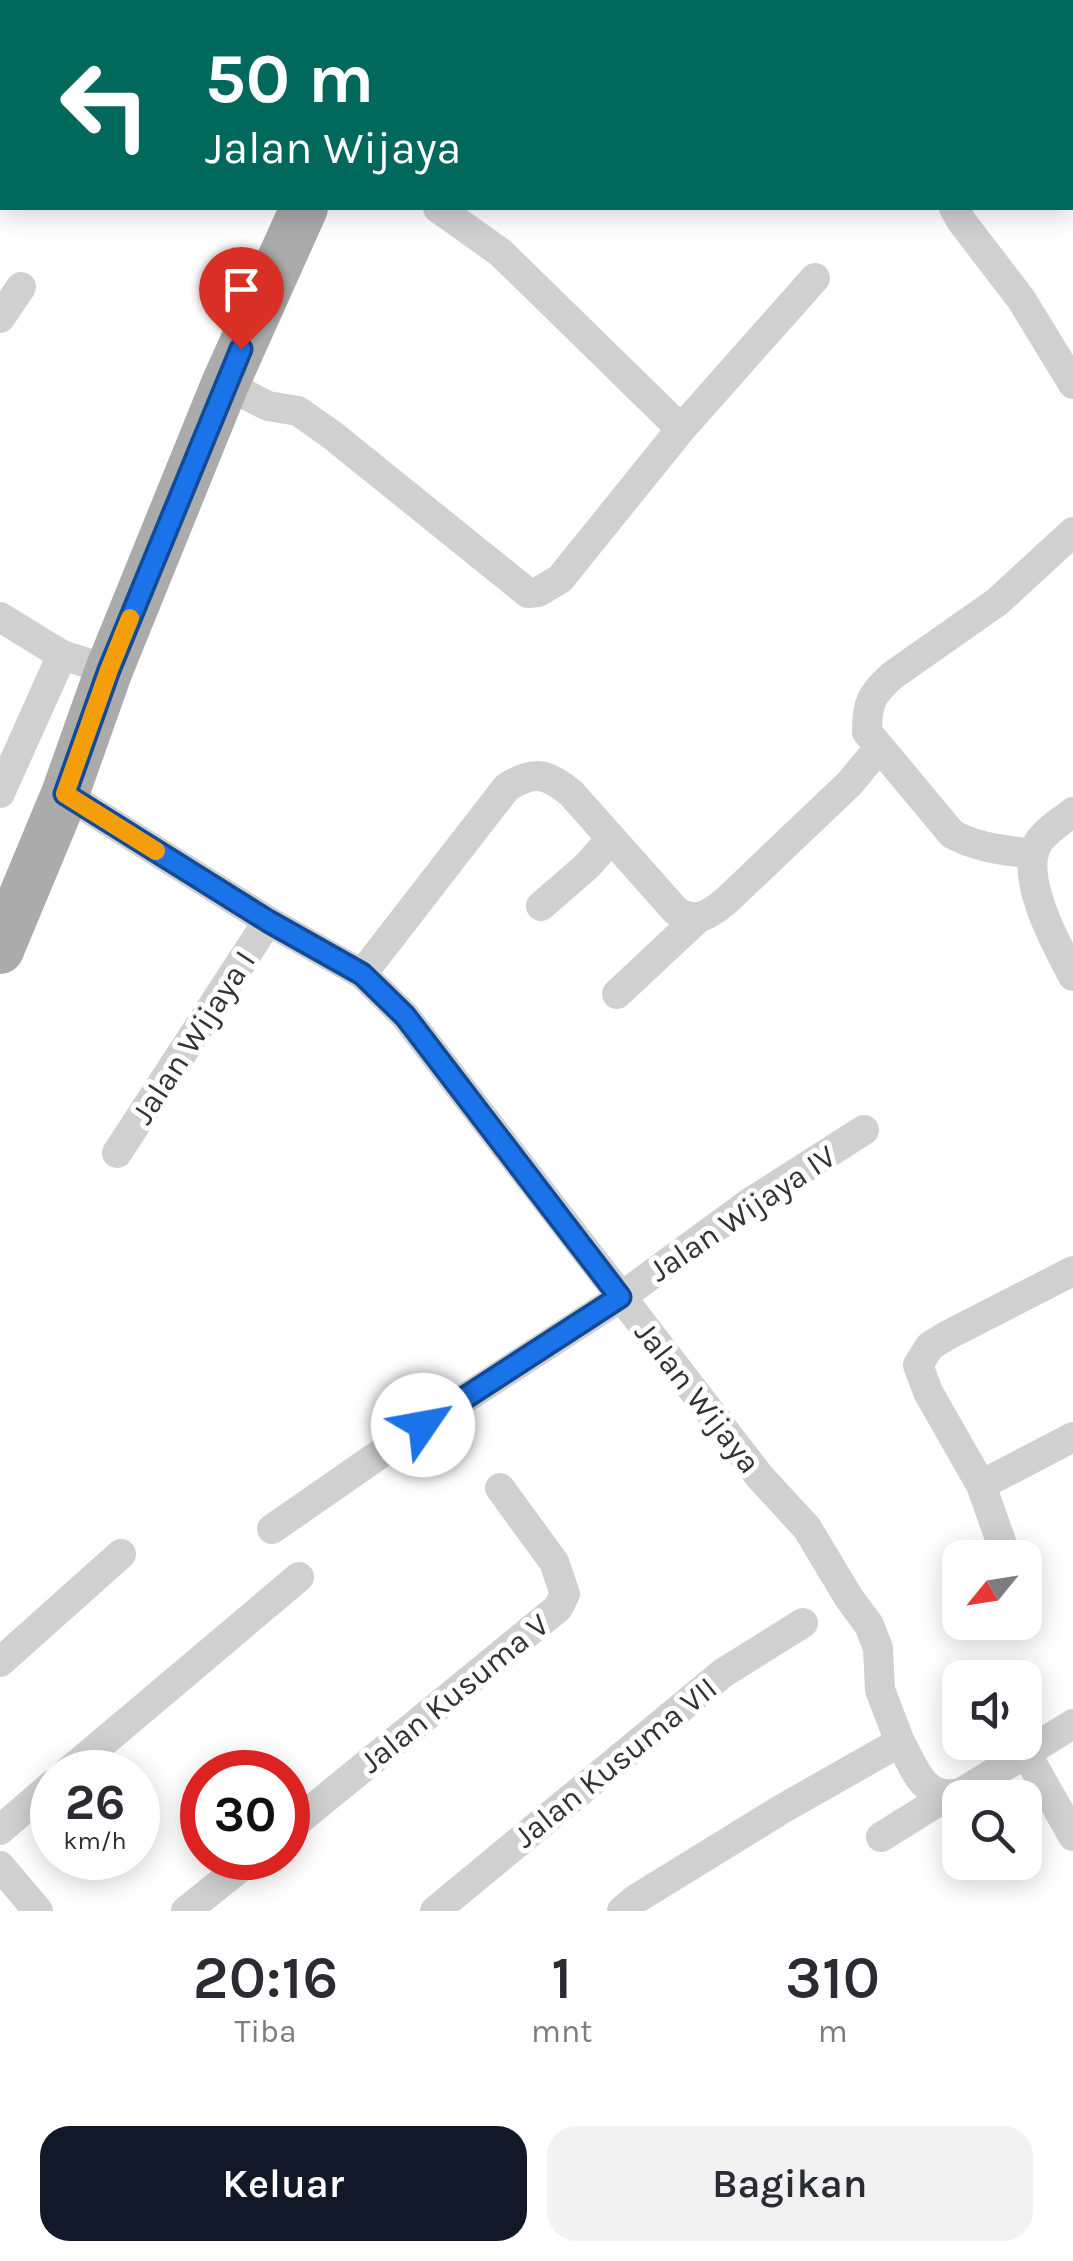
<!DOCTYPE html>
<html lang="id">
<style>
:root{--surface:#fff;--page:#f2f2f3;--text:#2b2b33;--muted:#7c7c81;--accent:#111827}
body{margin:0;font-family:Karla,sans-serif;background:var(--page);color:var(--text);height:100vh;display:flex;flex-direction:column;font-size:38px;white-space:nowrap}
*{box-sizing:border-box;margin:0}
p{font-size:32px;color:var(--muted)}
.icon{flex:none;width:55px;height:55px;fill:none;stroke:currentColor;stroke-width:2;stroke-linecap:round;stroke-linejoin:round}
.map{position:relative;height:1911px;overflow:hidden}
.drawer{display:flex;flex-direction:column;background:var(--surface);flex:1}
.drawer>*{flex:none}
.top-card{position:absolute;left:0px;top:0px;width:1075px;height:210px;box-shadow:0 5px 25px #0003;background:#00695c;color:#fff;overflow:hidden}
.needle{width:65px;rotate:240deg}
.buttons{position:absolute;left:942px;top:1540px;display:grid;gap:20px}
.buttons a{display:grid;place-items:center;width:100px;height:100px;border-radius:20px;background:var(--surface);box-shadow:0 5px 25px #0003;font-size:50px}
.speed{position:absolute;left:30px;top:1750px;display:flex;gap:20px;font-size:50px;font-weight:700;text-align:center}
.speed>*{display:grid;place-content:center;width:130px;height:130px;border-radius:50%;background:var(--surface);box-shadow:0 5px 25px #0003;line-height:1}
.speed small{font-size:25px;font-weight:400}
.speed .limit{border:15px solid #d22;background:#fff;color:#111}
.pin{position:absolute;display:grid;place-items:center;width:85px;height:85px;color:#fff;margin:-102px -42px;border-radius:50% 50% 50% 0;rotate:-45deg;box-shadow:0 0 10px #0007}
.pin .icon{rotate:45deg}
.me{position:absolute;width:110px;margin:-55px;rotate:57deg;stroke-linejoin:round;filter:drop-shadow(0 0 8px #0008)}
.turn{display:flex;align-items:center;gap:35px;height:210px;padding:0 40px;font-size:45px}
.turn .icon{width:130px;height:130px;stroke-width:2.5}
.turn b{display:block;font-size:70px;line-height:85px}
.eta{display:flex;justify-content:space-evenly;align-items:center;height:170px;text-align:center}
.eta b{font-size:60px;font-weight:600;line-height:70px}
.action{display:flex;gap:20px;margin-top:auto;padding:20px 40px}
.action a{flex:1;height:115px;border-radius:30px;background:var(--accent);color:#fff;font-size:40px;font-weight:600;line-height:115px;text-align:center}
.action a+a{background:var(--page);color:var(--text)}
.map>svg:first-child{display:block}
</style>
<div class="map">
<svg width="1073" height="1911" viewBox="0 0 1073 1911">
<rect width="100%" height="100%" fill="#fff"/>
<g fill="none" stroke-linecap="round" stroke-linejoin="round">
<path stroke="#d0d0d0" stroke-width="15" d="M557,0L560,2"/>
<g stroke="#d0d0d0" stroke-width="30">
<path d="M109,0L112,2"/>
<path d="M316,0L318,2"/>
<path d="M143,2L145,0"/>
<path d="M1058,2L1059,0"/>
<path d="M1072,24L1073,25"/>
<path d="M0,122L2,124"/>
<path d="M438,208L501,253L681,429"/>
<path d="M954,208L962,222L1021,299L1073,384"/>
<path d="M0,318L21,287"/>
<path d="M225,384L268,406L298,411L332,435L528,593L538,592L560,579L681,429L815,278"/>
<path d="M0,617L62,655L109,670"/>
<path d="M0,793L62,655"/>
<path d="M65,794L268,921L362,974L405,1016L760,1477L807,1528L849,1598L869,1625L878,1648L880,1690L900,1742"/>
<path d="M1073,812C1062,821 1045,831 1038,843C1018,876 1057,946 1073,976"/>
<path d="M1033,854C1005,850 977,848 952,834L867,732C867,703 871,694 893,675L997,602L1073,532"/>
<path d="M541,906L587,866L611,839"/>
<path d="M362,974L507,787C535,770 546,773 571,793L676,911C697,924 709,915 726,901L849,784L879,748"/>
<path d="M617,994L697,919"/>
<path d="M117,1153L268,921"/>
<path d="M981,1485L1073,1437"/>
<path d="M272,1529L390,1447L621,1297L748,1204L864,1130"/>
<path d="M1003,1547L981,1485L928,1392L918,1365L930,1346L948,1335L1073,1271"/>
<path d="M0,1662L121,1554"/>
<path d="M1026,1753L1073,1836"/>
<path d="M68,1772L299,1577"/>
<path d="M288,1829L558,1608L565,1594L554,1562L500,1488"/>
<path d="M0,1830L52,1785"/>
<path d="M881,1837L947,1796"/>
<path d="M0,1866L38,1911"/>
<path d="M186,1911L252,1858"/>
<path d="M435,1911L723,1673L803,1623"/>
<path d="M622,1911L636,1899L782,1809L900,1742C916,1770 923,1801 961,1793L1073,1724"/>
</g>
<g stroke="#ababab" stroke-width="48">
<path d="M402,2L403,0"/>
<path d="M0,950L65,794L109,670L225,384L304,208"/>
</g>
</g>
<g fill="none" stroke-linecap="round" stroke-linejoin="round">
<g stroke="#114b97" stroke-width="25">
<path id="route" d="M241,349L109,670L65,794L268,921L362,974L405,1016L620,1297L423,1425"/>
</g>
<use href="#route" stroke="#1a73e8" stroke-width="18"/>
<path stroke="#f59e0b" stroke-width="18" d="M130,618L109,670L65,794L156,851"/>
</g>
<g text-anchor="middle" stroke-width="10" stroke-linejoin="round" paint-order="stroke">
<g font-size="32" fill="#333" stroke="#fff">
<text transform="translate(193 1037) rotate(-57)" y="11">Jalan Wijaya I</text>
<text transform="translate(742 1213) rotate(-34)" y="11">Jalan Wijaya IV</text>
<text transform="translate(698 1397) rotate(52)" y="11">Jalan Wijaya</text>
<text transform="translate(454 1693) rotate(-39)" y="11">Jalan Kusuma V</text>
<text transform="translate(615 1762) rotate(-39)" y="11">Jalan Kusuma VII</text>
</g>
</g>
</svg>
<div class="buttons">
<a><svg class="needle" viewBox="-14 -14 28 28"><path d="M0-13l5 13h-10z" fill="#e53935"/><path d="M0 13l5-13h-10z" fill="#7c7c81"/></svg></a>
<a><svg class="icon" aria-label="sound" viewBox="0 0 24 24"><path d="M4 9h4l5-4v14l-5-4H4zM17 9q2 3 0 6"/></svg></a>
<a><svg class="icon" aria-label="search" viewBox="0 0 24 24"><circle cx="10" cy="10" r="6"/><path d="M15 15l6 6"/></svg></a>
</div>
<div class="speed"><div>26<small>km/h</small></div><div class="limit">30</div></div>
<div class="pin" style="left:241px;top:349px;background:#d93025"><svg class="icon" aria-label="arrive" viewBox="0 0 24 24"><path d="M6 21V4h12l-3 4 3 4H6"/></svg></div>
<svg class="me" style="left:423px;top:1425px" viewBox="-20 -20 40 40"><circle r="19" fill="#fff"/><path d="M0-13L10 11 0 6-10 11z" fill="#1a73e8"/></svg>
<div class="top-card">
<div class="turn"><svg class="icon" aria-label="left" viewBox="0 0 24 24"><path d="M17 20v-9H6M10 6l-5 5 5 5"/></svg><div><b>50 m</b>Jalan Wijaya</div></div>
</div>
</div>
<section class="drawer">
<div class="eta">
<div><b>20:16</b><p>Tiba</p></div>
<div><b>1</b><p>mnt</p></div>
<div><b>310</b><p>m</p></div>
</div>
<div class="action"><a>Keluar</a><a>Bagikan</a></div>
</section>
